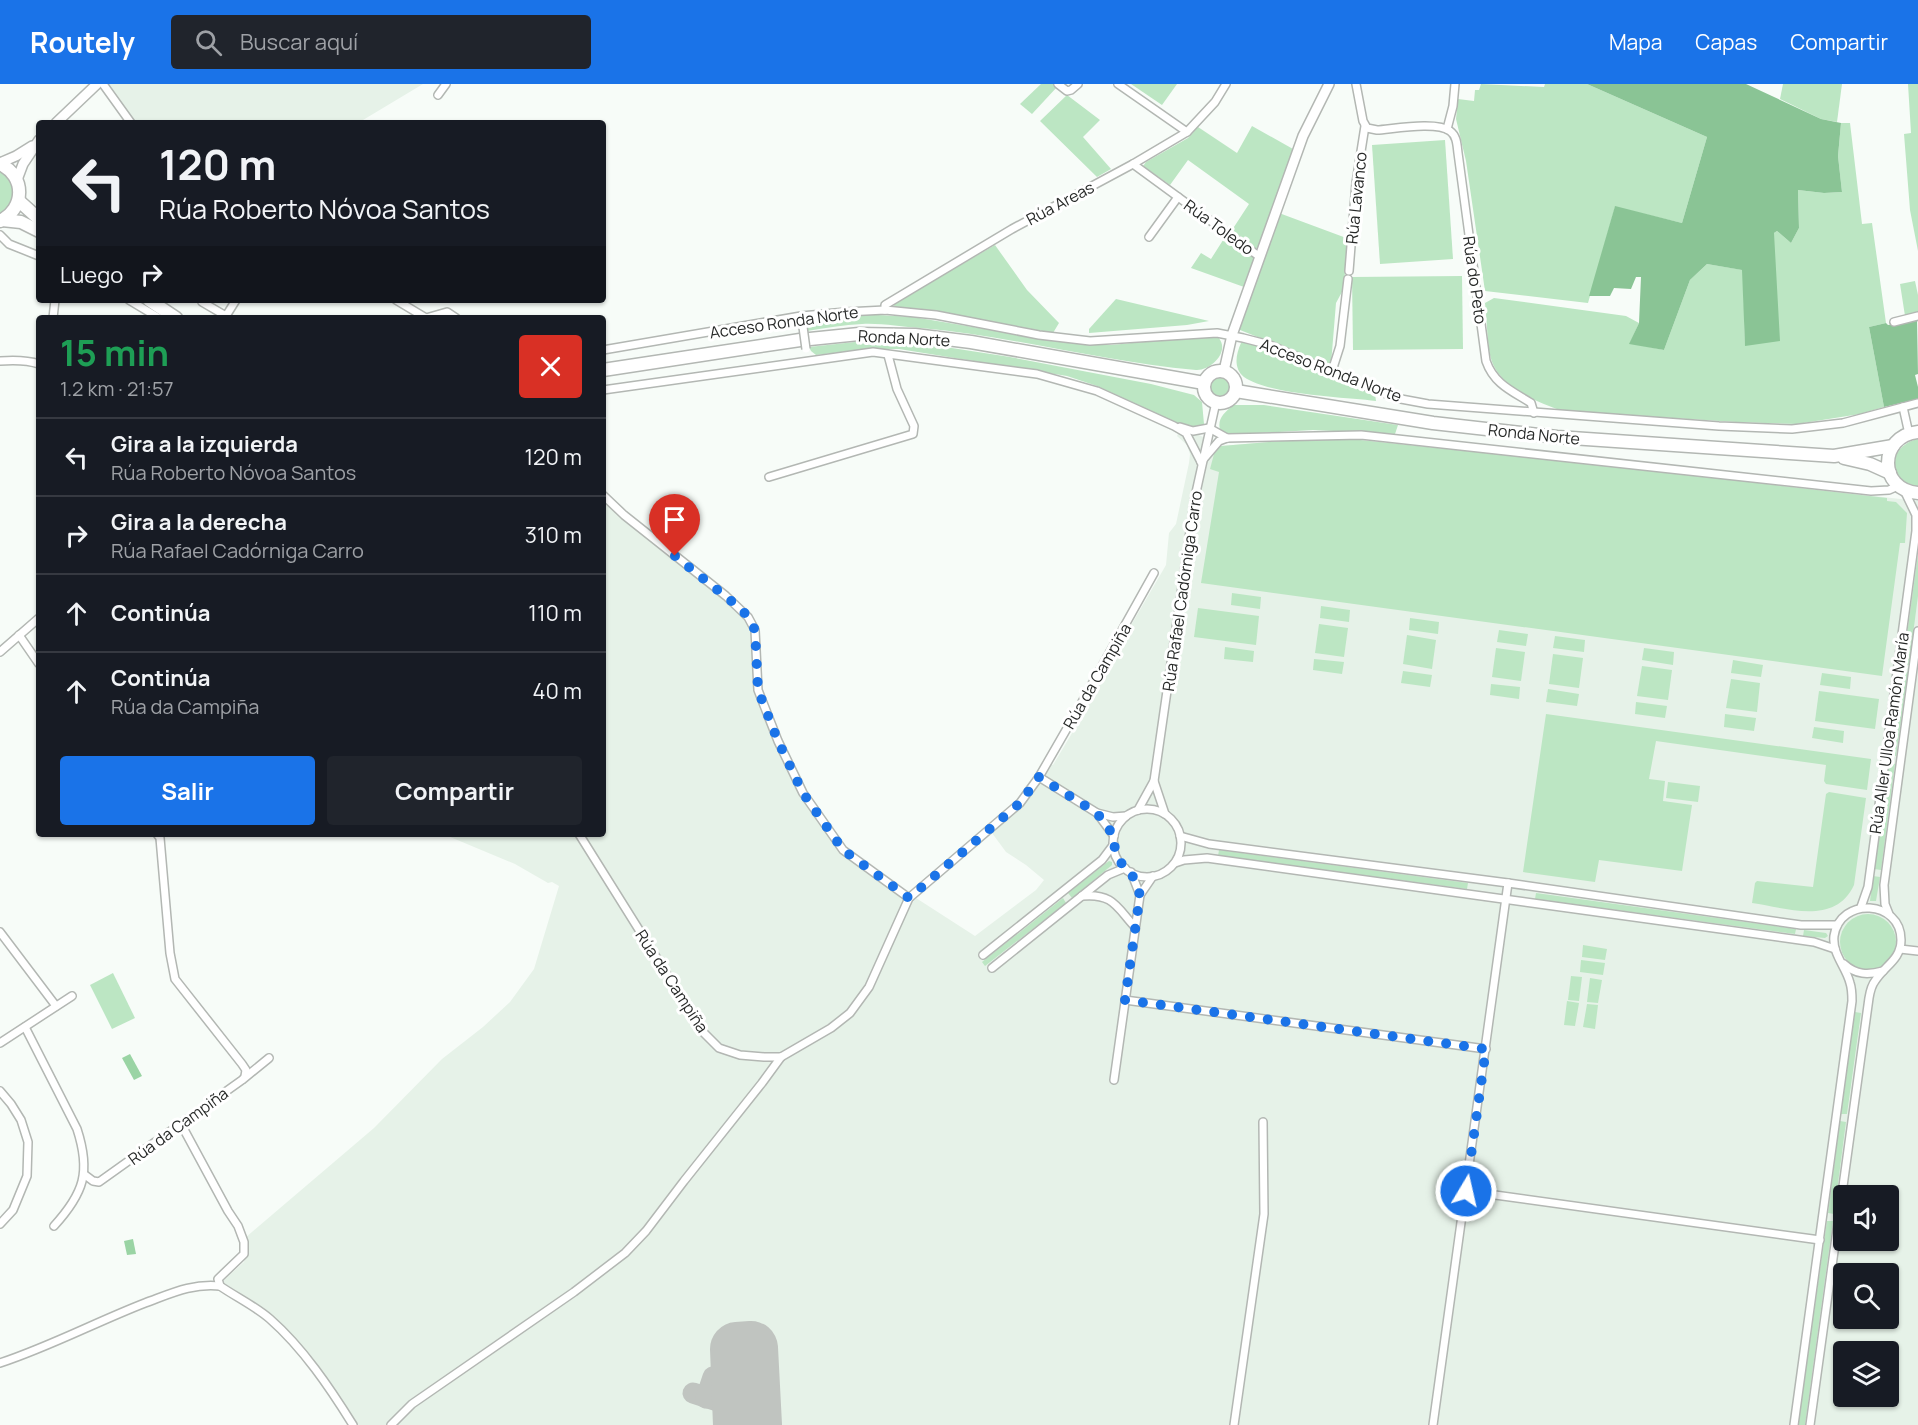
<!DOCTYPE html>
<html lang="es">
<meta charset="utf-8">
<style>
:root{--surface:#171b24;--page:#20242c;--text:#f1f3f6;--muted:#9ea1a6;--line:#363941;--accent:#1a73e8}
body{margin:0;font-family:Manrope,sans-serif;background:var(--page);color:var(--text);height:100vh;display:flex;flex-direction:column;font-size:22px;white-space:nowrap}
*{box-sizing:border-box;margin:0}
p{font-size:20px;color:var(--muted)}
.icon{flex:none;width:33px;height:33px;fill:none;stroke:currentColor;stroke-width:2;stroke-linecap:round;stroke-linejoin:round}
.map{position:relative;flex:1;overflow:hidden}
.details{position:absolute;left:36px;top:231px;width:570px;height:522px;display:flex;flex-direction:column;background:var(--surface);border-radius:6px;box-shadow:0 2px 4px #0004}
.details>*{flex:none}
.guide{position:absolute;left:36px;top:36px;width:570px;height:183px;border-radius:6px;box-shadow:0 2px 4px #0004;background:#171b24;color:var(--text);overflow:hidden}
.buttons{position:absolute;left:1833px;top:1101px;display:grid;gap:12px}
.buttons a{display:grid;place-items:center;width:66px;height:66px;border-radius:6px;background:var(--surface);box-shadow:0 2px 4px #0004;font-size:30px}
.pin{position:absolute;display:grid;place-items:center;width:51px;height:51px;color:#fff;margin:-62px -26px;border-radius:50% 50% 50% 0;rotate:-45deg;box-shadow:0 0 6px #0007}
.pin .icon{rotate:45deg}
.me{position:absolute;width:66px;margin:-33px;rotate:9deg;stroke-linejoin:round;filter:drop-shadow(0 0 4px #0008)}
.turn{display:flex;align-items:center;gap:21px;height:126px;padding:0 24px;font-size:27px}
.turn .icon{width:78px;height:78px;stroke-width:2.5}
.turn b{display:block;font-size:42px;line-height:51px}
.then{display:flex;align-items:center;height:57px;padding:0 24px;background:#0003;gap:12px;font-size:22px}
.round{display:grid;place-items:center;flex:none;width:63px;height:63px;border-radius:6px;background:var(--page)}
.summary{display:flex;align-items:center;justify-content:space-between;height:102px;padding:0 24px}
h1{font-size:36px;font-weight:700;line-height:45px;color:#1e9e55}
.button{display:flex;gap:12px;margin-top:auto;padding:12px 24px}
.button a{flex:1;height:69px;border-radius:6px;background:var(--accent);color:#fff;font-size:24px;font-weight:700;line-height:69px;text-align:center}
.button a+a{background:var(--page);color:var(--text)}
ul{padding:0;list-style:none}
li{display:flex;align-items:center;gap:18px;height:78px;padding:0 24px;border-top:2px solid var(--line)}
li div{flex:1}
li b{display:block;font-size:22px}
li em{font-style:normal}
header{display:flex;align-items:center;gap:36px;box-sizing:border-box;height:84px;padding:0 30px;background:var(--accent);color:#fff}
header strong{font-size:28px}
nav{display:flex;gap:33px;margin-inline-start:auto;font-size:21px}
.search{width:420px;height:54px;background:var(--page);display:flex;align-items:center;gap:15px;box-sizing:border-box;padding:0 21px;border-radius:6px;color:var(--muted);font-size:22px}
.map>svg:first-child{display:block}
</style>
<header>
<strong>Routely</strong>
<div class="search"><svg class="icon" aria-label="search" viewBox="0 0 24 24"><circle cx="10" cy="10" r="6"/><path d="M15 15l6 6"/></svg>Buscar aquí</div>
<nav><a>Mapa</a><a>Capas</a><a>Compartir</a></nav>
</header>
<div class="map">
<svg width="1918" height="1341" viewBox="0 0 1918 1341">
<rect width="100%" height="100%" fill="#f7fcf8"/>
<g fill="#e6f2e8" fill-rule="evenodd">
<path d="M107,0H423L358,39H136Z"/>
<path d="M1180,345L1195,349L1221,362L1305,355L1341,354L1619,383L1918,417V1341H356L284,1243L223,1201V1197L244,1178L247,1167L245,1154L374,1044L442,975L483,943L510,918L534,885L559,802L552,798L548,799L515,780L443,750H603V413L723,513L743,532L751,547L758,617L778,663L804,716L830,755L898,810L901,815L916,814L975,852L1036,806L1044,796L1026,781L1006,768L992,749L1030,714L1050,680L1053,681L1084,629L1112,574L1166,481L1169,449L1176,440L1189,379L1190,370L1187,361L1177,352ZM1844,1112H1888V1156H1844ZM1844,1190H1888V1234H1844ZM1844,1268H1888V1312H1844Z"/>
</g>
<g fill="#bce6c3">
<path d="M1041,0H1053L1057,3L1032,30L1020,20Z"/>
<path d="M1131,0H1177L1162,21Z"/>
<path d="M1481,0L1544,3L1545,0H1587L1707,53L1682,139L1615,123L1588,219L1485,207L1466,77L1456,35L1458,15L1474,17L1475,6H1479Z"/>
<path d="M1783,0H1842L1837,38L1821,35L1780,15Z"/>
<path d="M1908,0H1918V167L1910,126L1904,50L1911,49Z"/>
<path d="M1067,11L1100,36L1083,53L1111,85L1097,93L1040,37Z"/>
<path d="M1841,39H1850L1862,140L1872,139L1886,239L1869,243L1884,323L1860,330L1797,340L1736,338L1562,327C1535,317 1497,303 1490,271C1487,255 1487,236 1485,219L1494,214L1626,232L1639,239L1630,259L1664,266L1690,196L1707,180L1743,186L1745,261L1774,149L1777,147L1791,159L1799,144L1798,106L1824,109L1842,108L1838,72Z"/>
<path d="M1252,42L1293,65L1260,164H1255L1232,146L1249,120L1188,76L1170,101L1143,82L1146,78L1188,54L1198,43L1237,69Z"/>
<path d="M1445,56L1453,175L1380,180L1372,61Z"/>
<path d="M0,86L12,97L14,116L0,132Z"/>
<path d="M1279,129L1349,155L1343,206L1336,219L1331,280L1327,281L1240,246V242Z"/>
<path d="M1225,153L1255,174L1244,203L1191,184L1201,169L1211,175Z"/>
<path d="M995,161L1027,206L1059,239L1053,249L922,225L895,223L893,220Z"/>
<path d="M1462,192L1463,265L1353,266L1352,193Z"/>
<path d="M1915,197L1918,211V228L1905,232L1900,200Z"/>
<path d="M1116,215L1209,237L1187,241L1089,249V245Z"/>
<path d="M861,230L913,233L1069,259L1111,261L1173,255L1218,253C1231,267 1211,287 1196,286C1103,278 1013,252 921,244C902,243 881,239 862,240C844,241 825,244 807,247L806,243C817,229 845,232 861,230Z"/>
<path d="M864,257L913,258L1010,273L1151,300L1194,311L1202,318L1204,340L1201,343L1191,345L1097,302L1067,292L899,265H867L816,271L811,267L809,263Z"/>
<path d="M1248,258L1283,270L1375,310L1376,317C1343,313 1270,311 1244,293C1233,284 1236,270 1241,259Z"/>
<circle cx="1220" cy="303" r="10"/>
<path d="M1234,321H1264L1398,341L1395,350L1313,346L1224,351L1221,349C1216,336 1223,329 1234,321Z"/>
<path d="M1341,354L1619,383L1887,414V417L1896,418L1907,429L1905,459H1900L1882,592L1201,499L1219,388L1210,385L1214,370L1221,362L1305,355Z"/>
<path d="M1918,355V405C1913,402 1904,400 1900,396C1884,380 1900,358 1918,355Z"/>
<path d="M1918,470V512L1909,581L1903,580Z"/>
<path d="M1232,509L1261,513L1260,525L1231,521Z"/>
<path d="M1321,522L1350,526L1349,538L1320,534Z"/>
<path d="M1198,524L1259,532L1256,561L1194,553Z"/>
<path d="M1410,534L1439,538L1438,550L1409,546Z"/>
<path d="M1319,540L1348,544L1344,573L1315,569Z"/>
<path d="M1499,546L1528,550L1526,562L1497,558Z"/>
<path d="M1407,551L1436,556L1432,585L1403,580Z"/>
<path d="M1555,552L1585,556L1584,568L1553,564Z"/>
<path d="M1225,563L1254,567L1253,578L1224,575Z"/>
<path d="M1496,564L1525,568L1521,597L1492,593Z"/>
<path d="M1644,564L1674,568L1673,581L1642,576Z"/>
<path d="M1553,570L1583,574L1579,604L1549,600Z"/>
<path d="M1314,575L1344,578L1342,590L1313,586Z"/>
<path d="M1733,576L1763,581L1761,593L1731,589Z"/>
<path d="M1642,582L1672,586L1668,616L1637,612Z"/>
<path d="M1403,587L1432,591L1430,603L1401,599Z"/>
<path d="M1902,587L1908,588L1896,672L1890,671Z"/>
<path d="M1822,589L1851,593L1850,605L1820,601Z"/>
<path d="M1731,595L1760,599L1757,628L1726,624Z"/>
<path d="M1491,600L1520,603L1519,615L1490,611Z"/>
<path d="M1548,605L1579,610L1577,622L1546,618Z"/>
<path d="M1819,607L1879,615L1875,645L1815,637Z"/>
<path d="M1636,618L1667,622L1665,634L1635,630Z"/>
<path d="M1546,630L1871,675L1867,706L1826,700L1824,697L1826,681L1656,657L1649,695L1665,697L1663,717L1692,721L1682,787L1599,776L1595,798L1523,788Z"/>
<path d="M1725,630L1756,634L1754,647L1724,643Z"/>
<path d="M1814,643L1844,647L1843,659L1812,654Z"/>
<path d="M1889,679L1895,680L1881,786L1874,785Z"/>
<path d="M1668,698L1700,702L1698,718L1666,714Z"/>
<path d="M1829,708L1866,714L1854,801C1835,842 1787,824 1752,819L1755,799L1757,797L1813,803L1826,710Z"/>
<path d="M1219,766L1468,799L1467,805L1218,772Z"/>
<path d="M1109,777L1112,778V781L1072,814L1068,809Z"/>
<path d="M1873,792L1880,793L1876,817H1870Z"/>
<path d="M1536,809L1796,845L1795,850L1535,815Z"/>
<path d="M1063,814L1066,819L985,882L982,878Z"/>
<circle cx="1868" cy="858" r="28"/>
<path d="M1804,846L1826,849L1828,852L1825,854L1803,852Z"/>
<path d="M1583,861L1607,865L1605,876L1582,873Z"/>
<path d="M1581,876L1605,879L1603,891L1580,888Z"/>
<path d="M113,889L135,934L112,945L90,901Z"/>
<path d="M1571,892L1582,893L1579,917L1568,916Z"/>
<path d="M1590,894L1602,896L1598,919L1587,918Z"/>
<path d="M1567,917L1579,919L1575,942L1564,941Z"/>
<path d="M1587,920L1598,921L1595,945L1583,943Z"/>
<path d="M1855,928L1861,929L1847,1030H1841Z"/>
<path d="M1840,1037L1846,1038L1834,1130L1828,1129Z"/>
<path d="M1827,1137H1833L1805,1341H1798Z"/>
</g>
<g fill="#8ac495">
<path d="M1587,0H1746L1821,35L1841,39L1838,72L1842,108L1824,109L1798,106L1799,144L1791,159L1777,147L1774,149L1780,257L1745,262L1742,186L1707,180L1690,196L1664,266L1629,260L1639,239L1641,193H1636L1631,205L1614,204L1610,212H1589L1615,122L1682,139L1707,53Z"/>
<path d="M1917,235L1918,290L1915,291L1918,303V315L1884,323L1869,243L1886,239L1888,241Z"/>
</g>
<g fill="#9ad4a4">
<path d="M130,970L142,992L134,996L122,974Z"/>
<path d="M133,1155L136,1170L127,1171L124,1157Z"/>
</g>
<g fill="none" stroke-linecap="round" stroke-linejoin="round">
<g stroke="#c0c4c0" stroke-width="21">
<path d="M693,1309L739,1324"/>
<path d="M706,1314L713,1293"/>
</g>
<path stroke="#c0c4c0" stroke-width="54" d="M740,1341L737,1265L751,1264L755,1341"/>
<g stroke="#b3b7b3" stroke-width="10">
<g id="street">
<path d="M103,0L131,39"/>
<path d="M1058,0L1067,7L1071,6L1078,0"/>
<path d="M1118,0L1187,48"/>
<path d="M1356,0L1363,37L1367,44L1377,46C1393,45 1437,37 1450,47C1457,52 1457,61 1458,69L1486,277C1494,300 1512,307 1531,319L1534,329"/>
<path d="M438,11L446,0"/>
<path d="M1447,45L1453,22L1455,0"/>
<path d="M1133,80L1260,173"/>
<path d="M0,151L9,160L39,172"/>
<path d="M1149,153L1178,113"/>
<path d="M1349,187L1356,99L1365,42"/>
<path d="M129,216L159,234"/>
<path d="M396,216L426,234L447,228L456,234"/>
<path d="M202,218L226,232L236,216"/>
<path d="M885,226V221L1012,145L1133,80L1187,48L1215,18L1226,0"/>
<path d="M53,234L55,216"/>
<path d="M1894,238L1918,232"/>
<path d="M603,266L801,232L846,228L885,226L936,231L1039,251L1090,257L1217,249L1243,254L1270,261L1372,305L1401,315L1428,320L1719,342L1792,345L1843,339L1918,319"/>
<path d="M0,277C13,276 27,276 39,280"/>
<path d="M1332,287L1340,262L1348,195"/>
<path d="M603,306L873,268L1037,290L1097,307L1174,342L1186,349L1201,378"/>
<path d="M1903,323L1909,350"/>
<path d="M1180,343L1193,347L1209,344L1227,354"/>
<path d="M1201,378L1219,357L1227,354L1361,351L1871,407L1889,406L1898,402"/>
<path d="M769,393L913,350L914,342L897,305L888,271"/>
<path d="M603,411L624,431L726,512L748,533L755,546L758,606L778,657L803,709L843,766L909,814"/>
<path d="M19,551L39,580"/>
<path d="M0,568L39,534"/>
<path d="M1039,693L1097,729L1113,733L1126,732"/>
<path d="M1154,697L1165,730"/>
<circle cx="1147" cy="759" r="34"/>
<path d="M1138,726L1154,697L1195,413L1216,318"/>
<path d="M1097,729L1114,752"/>
<path d="M157,750L160,754L170,869L175,895L242,980L246,986L245,992"/>
<path d="M579,750L703,948L719,964L740,971L764,973H781L831,944L850,929L869,903L909,814L1020,719L1039,693L1077,627L1154,489"/>
<path d="M1180,752L1209,760L1508,799L1801,841H1837"/>
<path d="M1175,779L1184,776L1207,774L1814,858L1835,865"/>
<path d="M1131,788L1140,811"/>
<path d="M1082,812C1114,809 1117,824 1135,843"/>
<path d="M1861,823L1868,803L1916,447V431L1904,406"/>
<path d="M1889,830L1885,820L1884,801L1918,547"/>
<path d="M0,848L56,922"/>
<path d="M1900,865L1918,867"/>
<path d="M983,871L1102,776L1114,760"/>
<path d="M1844,880C1856,891 1868,891 1883,887"/>
<path d="M992,884L1108,791L1125,784"/>
<path d="M1125,916L1486,965"/>
<path d="M25,943L77,1045C91,1088 84,1109 54,1142"/>
<path d="M0,959L72,912"/>
<path d="M1114,996L1140,811L1153,792"/>
<path d="M0,1007L11,1020L21,1036L28,1058L27,1092L13,1126L0,1140"/>
<path d="M181,1040L228,1127L238,1142L244,1158V1170L218,1195L220,1202C236,1213 255,1222 270,1235C303,1264 330,1304 353,1341"/>
<path d="M85,1091L93,1097L99,1098L242,996L269,974"/>
<path d="M1466,1107L1820,1156"/>
<path d="M0,1279C49,1263 96,1238 145,1219C170,1210 192,1199 220,1202"/>
<path d="M391,1341L412,1320L574,1208L625,1169L646,1147L684,1097L762,999L781,973"/>
<path d="M1234,1341L1264,1130L1263,1038"/>
<path d="M1433,1341L1508,799"/>
<path d="M1794,1341L1852,917C1852,911 1852,905 1850,899C1846,883 1832,870 1834,852C1840,812 1901,816 1901,856C1901,876 1884,882 1875,897C1871,902 1870,908 1869,914L1810,1341"/>
</g>
</g>
<g stroke="#b3b7b3" stroke-width="12">
<g id="secondary">
<path d="M56,39L97,0"/>
<path d="M0,79L16,72L32,62"/>
<path d="M17,96L23,80L39,56"/>
<path d="M1224,287L1232,251L1303,52L1329,0"/>
</g>
</g>
<g stroke="#b3b7b3" stroke-width="15">
<g id="highway">
<path d="M0,80C26,92 25,125 0,137"/>
<path d="M19,117L39,135"/>
<path d="M2,136L21,138L39,147"/>
<path d="M149,216L176,234"/>
<path d="M603,286L800,256L859,250L915,251L971,258L1204,299"/>
<circle cx="1220" cy="303" r="16"/>
<path d="M1236,307L1433,339L1557,353L1834,372L1893,362"/>
<path d="M1918,348C1878,352 1878,406 1918,409"/>
<path d="M1844,374L1870,380L1890,389"/>
</g>
</g>
<use href="#street" stroke="#fff" stroke-width="7"/>
<use href="#secondary" stroke="#fff" stroke-width="9"/>
<use href="#highway" stroke="#fff" stroke-width="12"/>
<g stroke="#b3b7b3" stroke-width="10" stroke-linecap="butt">
<path id="street-bridge" d="M803,243L806,265"/>
</g>
<use href="#street-bridge" stroke="#fff" stroke-width="7"/>
</g>
<g fill="none" stroke-linecap="round" stroke-linejoin="round">
<path stroke="#1a73e8" stroke-width="10" stroke-dasharray="0 18" d="M675,472L740,524L748,533L755,546L758,606L778,657L803,709L843,766L909,814L1020,719L1039,693L1097,729L1114,752V760L1117,773L1125,784L1131,788L1140,811L1125,916L1486,965L1466,1107"/>
</g>
<g text-anchor="middle" stroke-width="6" stroke-linejoin="round" paint-order="stroke">
<g font-size="16" fill="#282a29" stroke="#fff">
<text transform="translate(1356 114) rotate(-84)" y="6">Rúa Lavanco</text>
<text transform="translate(1060 119) rotate(-28)" y="6">Rúa Areas</text>
<text transform="translate(1219 143) rotate(36)" y="6">Rúa Toledo</text>
<text transform="translate(1475 196) rotate(82)" y="6">Rúa do Peto</text>
<text transform="translate(784 238) rotate(-8)" y="6">Acceso Ronda Norte</text>
<text transform="translate(904 254) rotate(3)" y="6">Ronda Norte</text>
<text transform="translate(1331 286) rotate(21)" y="6">Acceso Ronda Norte</text>
<text transform="translate(1534 350) rotate(6)" y="6">Ronda Norte</text>
<text transform="translate(1182 507) rotate(-82)" y="6">Rúa Rafael Cadórniga Carro</text>
<text transform="translate(1097 592) rotate(-60)" y="6">Rúa da Campiña</text>
<text transform="translate(1889 649) rotate(-82)" y="6">Rúa Aller Ulloa Ramón María</text>
<text transform="translate(672 897) rotate(57)" y="6">Rúa da Campiña</text>
<text transform="translate(178 1042) rotate(-36)" y="6">Rúa da Campiña</text>
</g>
</g>
</svg>
<div class="buttons">
<a><svg class="icon" aria-label="sound" viewBox="0 0 24 24"><path d="M4 9h4l5-4v14l-5-4H4zM17 9q2 3 0 6"/></svg></a>
<a><svg class="icon" aria-label="search" viewBox="0 0 24 24"><circle cx="10" cy="10" r="6"/><path d="M15 15l6 6"/></svg></a>
<a><svg class="icon" aria-label="layers" viewBox="0 0 24 24"><path d="M12 4l9 5-9 5-9-5zM3 14l9 5 9-5"/></svg></a>
</div>
<div class="pin" style="left:675px;top:472px;background:#d93025"><svg class="icon" aria-label="arrive" viewBox="0 0 24 24"><path d="M6 21V4h12l-3 4 3 4H6"/></svg></div>
<svg class="me" style="left:1466px;top:1107px" viewBox="-20 -20 40 40"><circle r="17" fill="#1a73e8" stroke="#fff" stroke-width="3"/><path d="M0-11L8 9 0 5-8 9z" fill="#fff"/></svg>
<div class="guide">
<div class="turn"><svg class="icon" aria-label="left" viewBox="0 0 24 24"><path d="M17 20v-9H6M10 6l-5 5 5 5"/></svg><div><b>120 m</b>Rúa Roberto Nóvoa Santos</div></div>
<div class="then">Luego<svg class="icon" aria-label="right" viewBox="0 0 24 24"><path d="M7 20v-9h11M14 6l5 5-5 5"/></svg></div>
</div>
<section class="details">
<div class="summary"><div><h1>15 min</h1><p>1.2 km · 21:57</p></div><a class="round" style="background:#d93025;color:#fff"><svg class="icon" aria-label="close" viewBox="0 0 24 24"><path d="M6 6l12 12M18 6L6 18"/></svg></a></div>
<ul>
<li><svg class="icon" aria-label="left" viewBox="0 0 24 24"><path d="M17 20v-9H6M10 6l-5 5 5 5"/></svg><div><b>Gira a la izquierda</b><p>Rúa Roberto Nóvoa Santos</p></div><em>120 m</em></li>
<li><svg class="icon" aria-label="right" viewBox="0 0 24 24"><path d="M7 20v-9h11M14 6l5 5-5 5"/></svg><div><b>Gira a la derecha</b><p>Rúa Rafael Cadórniga Carro</p></div><em>310 m</em></li>
<li><svg class="icon" aria-label="ahead" viewBox="0 0 24 24"><path d="M12 20V5M6 11l6-6 6 6"/></svg><div><b>Continúa</b></div><em>110 m</em></li>
<li><svg class="icon" aria-label="ahead" viewBox="0 0 24 24"><path d="M12 20V5M6 11l6-6 6 6"/></svg><div><b>Continúa</b><p>Rúa da Campiña</p></div><em>40 m</em></li>
</ul>
<div class="button"><a>Salir</a><a>Compartir</a></div>
</section>
</div>
